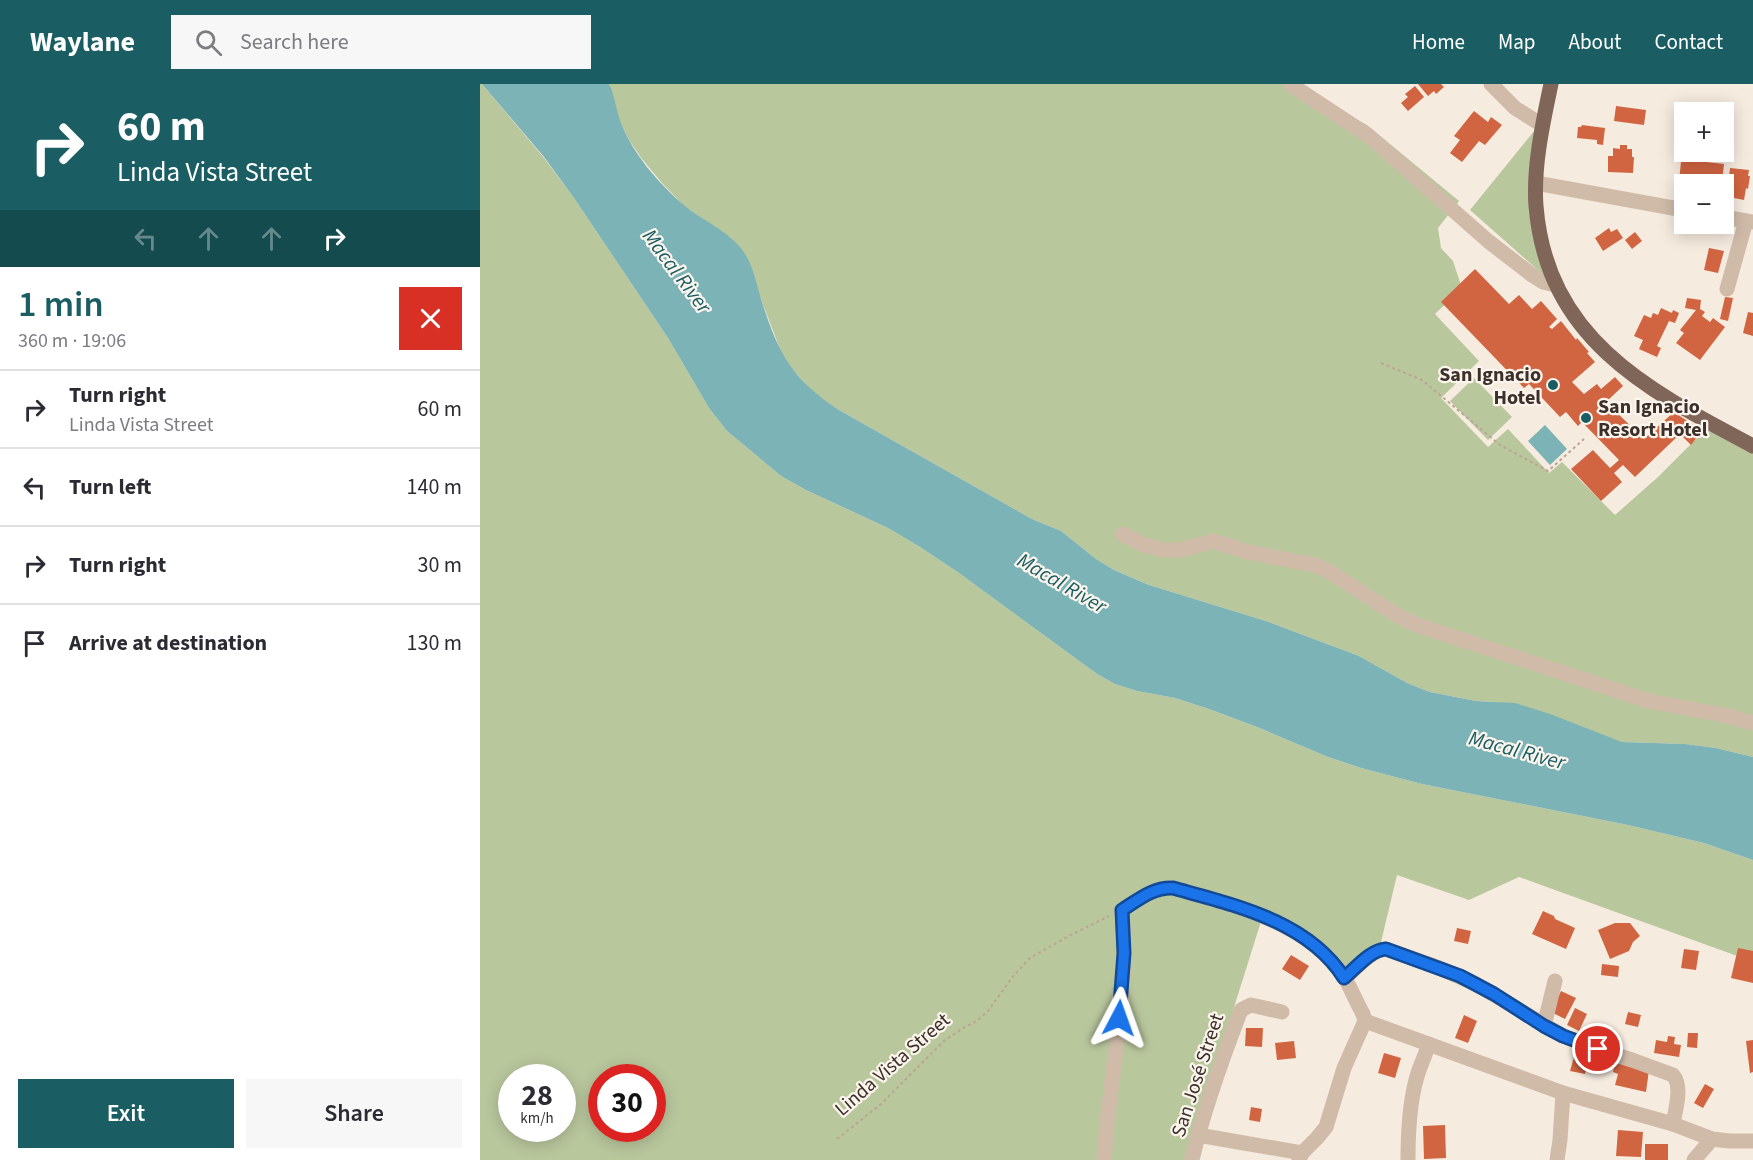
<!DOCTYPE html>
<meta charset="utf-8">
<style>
:root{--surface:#fff;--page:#f7f7f7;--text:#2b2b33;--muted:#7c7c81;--line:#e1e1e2;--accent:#1a5e63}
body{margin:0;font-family:"Source Sans 3",sans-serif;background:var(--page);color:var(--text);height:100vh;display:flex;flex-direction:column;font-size:22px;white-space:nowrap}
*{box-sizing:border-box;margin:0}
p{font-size:20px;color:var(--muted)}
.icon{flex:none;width:33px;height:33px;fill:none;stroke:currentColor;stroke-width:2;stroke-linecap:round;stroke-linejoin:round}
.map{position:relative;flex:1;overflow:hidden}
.panel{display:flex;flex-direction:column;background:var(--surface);width:480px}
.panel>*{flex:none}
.guide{background:#1a5e63;color:#fff;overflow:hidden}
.fabs{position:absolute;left:1194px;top:18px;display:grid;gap:12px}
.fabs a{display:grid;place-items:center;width:60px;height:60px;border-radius:0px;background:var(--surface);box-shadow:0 3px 15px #0003;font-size:30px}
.speed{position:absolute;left:18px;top:980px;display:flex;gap:12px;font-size:30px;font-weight:700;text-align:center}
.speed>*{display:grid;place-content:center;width:78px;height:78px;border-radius:50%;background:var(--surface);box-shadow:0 3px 15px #0003;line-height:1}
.speed small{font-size:15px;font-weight:400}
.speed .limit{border:9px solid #d22;background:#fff;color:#111}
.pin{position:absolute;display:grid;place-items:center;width:51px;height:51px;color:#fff;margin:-26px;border:3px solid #fff;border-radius:50%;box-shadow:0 2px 6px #0007}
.me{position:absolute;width:66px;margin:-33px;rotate:4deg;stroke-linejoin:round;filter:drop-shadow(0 0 4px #0008)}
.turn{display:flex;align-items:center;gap:21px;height:126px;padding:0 18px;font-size:27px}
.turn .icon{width:78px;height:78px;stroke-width:2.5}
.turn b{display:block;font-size:42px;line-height:51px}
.lanes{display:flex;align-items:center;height:57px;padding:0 18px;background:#0003;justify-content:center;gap:30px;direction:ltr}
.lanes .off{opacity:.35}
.round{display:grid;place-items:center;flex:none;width:63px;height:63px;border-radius:0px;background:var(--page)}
.overview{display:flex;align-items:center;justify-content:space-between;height:102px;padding:0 18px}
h1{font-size:36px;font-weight:600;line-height:45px;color:var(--accent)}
.button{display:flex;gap:12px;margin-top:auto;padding:12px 18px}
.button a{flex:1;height:69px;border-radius:0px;background:var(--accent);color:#fff;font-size:24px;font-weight:600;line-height:69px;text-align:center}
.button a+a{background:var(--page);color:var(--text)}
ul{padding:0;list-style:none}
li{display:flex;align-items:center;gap:18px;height:78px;padding:0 18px;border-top:2px solid var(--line)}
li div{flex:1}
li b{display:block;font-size:22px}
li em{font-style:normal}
header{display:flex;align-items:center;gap:36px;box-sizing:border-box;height:84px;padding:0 30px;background:var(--accent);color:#fff}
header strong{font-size:28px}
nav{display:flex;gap:33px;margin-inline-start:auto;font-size:21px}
.search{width:420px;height:54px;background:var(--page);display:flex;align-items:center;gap:15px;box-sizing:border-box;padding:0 21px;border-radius:0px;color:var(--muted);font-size:22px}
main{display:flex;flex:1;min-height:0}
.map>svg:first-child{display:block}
</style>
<header>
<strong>Waylane</strong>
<div class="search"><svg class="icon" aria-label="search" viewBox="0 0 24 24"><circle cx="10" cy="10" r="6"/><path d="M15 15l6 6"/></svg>Search here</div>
<nav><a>Home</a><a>Map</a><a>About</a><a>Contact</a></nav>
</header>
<main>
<section class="panel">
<div class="guide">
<div class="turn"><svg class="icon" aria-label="right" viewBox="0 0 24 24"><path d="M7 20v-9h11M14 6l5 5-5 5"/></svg><div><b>60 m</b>Linda Vista Street</div></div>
<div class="lanes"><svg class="icon off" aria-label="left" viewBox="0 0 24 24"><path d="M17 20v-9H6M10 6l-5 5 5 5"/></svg><svg class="icon off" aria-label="ahead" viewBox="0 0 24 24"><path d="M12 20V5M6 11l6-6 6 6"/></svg><svg class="icon off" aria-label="ahead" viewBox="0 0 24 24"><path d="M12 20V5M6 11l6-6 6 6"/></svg><svg class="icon" aria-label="right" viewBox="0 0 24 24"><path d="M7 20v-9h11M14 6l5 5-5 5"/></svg></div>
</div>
<div class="overview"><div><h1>1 min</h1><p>360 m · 19:06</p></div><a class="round" style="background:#d93025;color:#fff"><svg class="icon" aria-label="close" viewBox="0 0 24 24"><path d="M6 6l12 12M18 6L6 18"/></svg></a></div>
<ul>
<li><svg class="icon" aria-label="right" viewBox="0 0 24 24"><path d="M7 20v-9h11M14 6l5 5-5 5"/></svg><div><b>Turn right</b><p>Linda Vista Street</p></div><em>60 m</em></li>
<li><svg class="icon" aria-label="left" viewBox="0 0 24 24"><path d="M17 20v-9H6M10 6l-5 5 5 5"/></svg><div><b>Turn left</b></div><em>140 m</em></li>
<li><svg class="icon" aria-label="right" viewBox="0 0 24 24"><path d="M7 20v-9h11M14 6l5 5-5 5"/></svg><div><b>Turn right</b></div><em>30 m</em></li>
<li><svg class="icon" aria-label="arrive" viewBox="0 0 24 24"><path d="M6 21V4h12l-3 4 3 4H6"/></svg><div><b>Arrive at destination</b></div><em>130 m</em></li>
</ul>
<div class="button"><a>Exit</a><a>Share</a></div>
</section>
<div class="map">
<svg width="1273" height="1076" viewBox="0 0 1273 1076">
<rect width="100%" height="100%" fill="#f6ebdf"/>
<g fill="#b9c79d" fill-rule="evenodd">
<path d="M0,0H2L64,74L94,114L188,254L229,324L247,347L301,392L326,406L408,444L440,463L479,489L617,590L635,600L657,607L695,614L729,625L777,643L848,673L881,684L942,700L1148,741L1224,759L1273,776V871L1260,873L1039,793L989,816L917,791L901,858L865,885L783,831L706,1076H0ZM32,993H82V1044H32ZM122,993H172V1044H122Z"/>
<path d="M129,0H808L887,41L979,117L958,144L961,164L973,177L982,204L955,230L999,277L961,314L1008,363L1028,345L1069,389L1082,378L1135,431L1178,393L1228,343L1273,369V673L1236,664L1205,660L1142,658L1018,618L996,617L950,608L927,599L879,572L789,538L669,501L634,486L616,475L581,447L552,435L359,326L338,312L327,302L312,285L303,273L281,215L252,155L204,122L182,99L162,75L149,56L140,38Z"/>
<path d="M1063,36L1056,110L1076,202L990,126Z"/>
<path d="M994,294L1032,333L1008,356L970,317Z"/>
</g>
<g fill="#7bb3b6">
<path d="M2,0H129C135,12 136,26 141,39C153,70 179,100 205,122C223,137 249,147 263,167C274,182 276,200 282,218C299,271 312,295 359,326L552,435L581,447L616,475L634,486L669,501L789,538L879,572L927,599L950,608L996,617L1035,619L1070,630L1142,658L1205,660L1236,664L1273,673V776L1224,759L1148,741L942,700L881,684L848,673L777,643L729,625L695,614L657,607L635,600L617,590L479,489L440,463L408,444L326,406L301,392L247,347L229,324L188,254L94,114L64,73Z"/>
<path d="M1065,341L1087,365L1070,381L1048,357Z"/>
</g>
<g fill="#d26541">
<path d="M938,0H961L964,3L956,10L954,7L948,12Z"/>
<path d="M935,2L944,13L928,27L921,19L928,13L925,10Z"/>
<path d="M1136,22L1166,26L1164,41L1134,37Z"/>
<path d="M994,27L1008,38L1011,33L1022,41L1005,61L999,57L982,78L970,69L980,56L974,52Z"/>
<path d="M1102,41L1125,44L1123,61L1117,60V56L1097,54L1098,43H1101Z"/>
<path d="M1244,52L1254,53L1250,78L1240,77L1241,68H1244Z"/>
<path d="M1140,61H1147V65H1152V73H1154L1153,89L1128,88V72H1133V64L1140,65Z"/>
<path d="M1202,68L1218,69L1217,77L1244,80L1242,99L1233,98V95L1220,93V99L1199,97Z"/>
<path d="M1250,84L1269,86L1268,92H1270L1268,105L1266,104L1264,116L1249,113L1250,109L1247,108Z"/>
<path d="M1129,144L1131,148L1137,145L1143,154L1123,167L1115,154Z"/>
<path d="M1155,148L1162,157L1152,165L1145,156Z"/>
<path d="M1229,164L1244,167L1238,189L1224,186Z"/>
<path d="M995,185L1029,220L1039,211L1052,225L1061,217L1077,235L1069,243L1072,245L1081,237L1096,256L1097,254L1109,268L1107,269L1115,278L1092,298L1104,310L1117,300L1121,305L1135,293L1143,302L1126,318L1164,355L1194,328L1222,347L1211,361L1200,350L1155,393L1143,381L1134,389L1142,398L1121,417L1091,385L1113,366L1130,384L1139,376L1102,338L1098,342L1086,328L1080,333L1049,300L1044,304L961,218Z"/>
<path d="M1245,213L1253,214L1248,237L1240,235Z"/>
<path d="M1207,214L1221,216L1220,225L1225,228L1222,232L1230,238L1233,234L1245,243L1220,276L1196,259L1204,249L1200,246L1216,226L1205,224Z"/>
<path d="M1181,224L1192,229L1193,226L1199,229L1195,239L1189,237L1177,262L1181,264L1177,273L1159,265L1163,256L1154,252L1164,231L1171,234L1173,229L1178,231Z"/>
<path d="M1268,228L1273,229V252L1263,249Z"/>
<path d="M1063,827L1074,832L1075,835L1095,844L1086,865L1052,850Z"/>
<path d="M1135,839H1150L1160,852L1153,858L1149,867L1130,875L1118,846Z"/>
<path d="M977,844L991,847L988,860L974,857Z"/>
<path d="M1258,864L1273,867V899L1251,894Z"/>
<path d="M1204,865L1219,867L1216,886L1201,884Z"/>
<path d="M811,871L829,882L820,896L802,885Z"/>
<path d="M1122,880L1139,882L1138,893L1121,891Z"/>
<path d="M1081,907L1096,914L1085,935L1071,928Z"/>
<path d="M1095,924L1107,930L1099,947L1087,941Z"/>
<path d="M1148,928L1161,931L1158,943L1145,940Z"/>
<path d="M984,931L997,937L988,959L975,954Z"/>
<path d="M766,944H783L782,963L765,962Z"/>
<path d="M1208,949H1218L1217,964L1207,963Z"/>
<path d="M1188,952L1195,953L1194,960L1201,961L1199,973L1174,969L1176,956L1187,958Z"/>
<path d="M1273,956V988L1270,989L1266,957Z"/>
<path d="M814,957L816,974L797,976L795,959Z"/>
<path d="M904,969L921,974L915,994L898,989Z"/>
<path d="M1094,973L1109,977L1105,990L1090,987Z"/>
<path d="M1136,975L1169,986L1166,1008L1135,1001L1138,990L1133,988Z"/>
<path d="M1225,1000L1234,1005L1223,1024L1214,1019Z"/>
<path d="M771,1023L782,1025L780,1038L769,1036Z"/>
<path d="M965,1041L966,1074L944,1075L943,1042Z"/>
<path d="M1138,1046L1163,1048L1161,1073L1136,1072Z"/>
<rect x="1165" y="1060" width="23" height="16"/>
</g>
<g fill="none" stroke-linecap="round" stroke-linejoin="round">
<g stroke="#bca593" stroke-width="2" stroke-dasharray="3 3" stroke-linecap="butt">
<path d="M901,279L942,296L1020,361L1068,387L1104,355"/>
<path d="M357,1055L400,1021L464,957L483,944L497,937L508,927L534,891L550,874L589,852L629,832"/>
</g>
<g stroke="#d0bba9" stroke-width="15">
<path d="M810,0L889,52L1008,157L1052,191L1063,198L1075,201"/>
<path d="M1011,0L1035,24L1062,41"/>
<path d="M1056,99L1204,126"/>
<path d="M1244,133L1273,138"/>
<path d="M1247,205L1266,137"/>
<path d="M643,450L662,460L683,466H701L733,457L768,468L835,481L850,488L915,530L937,541L1169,617L1248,632L1273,639"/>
<path d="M865,894C877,884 890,866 906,865L957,883L996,900L1083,952L1117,965L1152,976L1193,991C1203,1003 1195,1027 1193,1040"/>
<path d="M885,937L1083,1009L1193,1040L1232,1055L1249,1057H1273"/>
<path d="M1064,942L1075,897"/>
<path d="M718,1051L822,1069"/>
<path d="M624,1076C628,1007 643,938 644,868C644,854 643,840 642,826C658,816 673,803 693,804C748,819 818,836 856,882C868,895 874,914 883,930L885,937L864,984L846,1043L837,1054L822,1069L819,1076"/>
<path d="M712,1076C724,1025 742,975 761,926L771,921L802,928"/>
<path d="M928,1076C928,1049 929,1022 936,996C939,984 945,972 949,960"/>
<path d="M1077,1076L1080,1056L1083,1009"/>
<path d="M1214,1076L1232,1055"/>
</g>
<path stroke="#806659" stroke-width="15" d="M1071,0C1063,38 1053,83 1056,122C1067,255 1167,306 1273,362"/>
</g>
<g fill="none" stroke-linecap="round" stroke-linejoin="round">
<g stroke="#114b97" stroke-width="15">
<path id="route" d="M639,934L644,869L642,826C658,816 673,803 693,804C754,821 828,837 864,894C876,884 890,866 906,865L980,892L1014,910L1064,942L1083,952L1118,965"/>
</g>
<use href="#route" stroke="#1a73e8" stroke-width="10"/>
</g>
<g fill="#1a5e63" stroke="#fcf5ed" stroke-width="2">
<circle cx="1073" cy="301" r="6"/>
<circle cx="1106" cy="334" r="6"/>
</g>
<g text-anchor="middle" stroke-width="4.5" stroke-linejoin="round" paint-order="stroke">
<g font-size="20" font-weight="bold" fill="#3c302a" stroke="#fcf5ed" text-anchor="end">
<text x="1061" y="297">San Ignacio<tspan x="1061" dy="23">Hotel</tspan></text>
<text x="1118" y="329" text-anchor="start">San Ignacio<tspan x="1118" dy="23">Resort Hotel</tspan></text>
</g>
<g font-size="20" fill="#3c302a" stroke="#fcf5ed">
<text transform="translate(412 980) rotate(-41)" y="7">Linda Vista Street</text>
<text transform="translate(717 991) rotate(-72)" y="7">San José Street</text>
</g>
<g font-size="21" font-style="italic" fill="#1a5e63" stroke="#fcf5ed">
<text transform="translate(197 187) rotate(53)" y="7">Macal River</text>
<text transform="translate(582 499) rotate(30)" y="7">Macal River</text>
<text transform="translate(1037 666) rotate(15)" y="7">Macal River</text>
</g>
</g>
</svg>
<div class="fabs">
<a>+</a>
<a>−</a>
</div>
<div class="speed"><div>28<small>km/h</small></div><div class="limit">30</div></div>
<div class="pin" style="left:1118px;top:965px;background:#d93025"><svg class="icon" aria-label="arrive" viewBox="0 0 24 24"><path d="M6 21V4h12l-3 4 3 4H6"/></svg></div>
<svg class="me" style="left:639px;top:934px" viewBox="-20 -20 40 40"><path d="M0-17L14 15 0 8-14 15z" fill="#1a73e8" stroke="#fff" stroke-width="4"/></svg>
</div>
</main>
